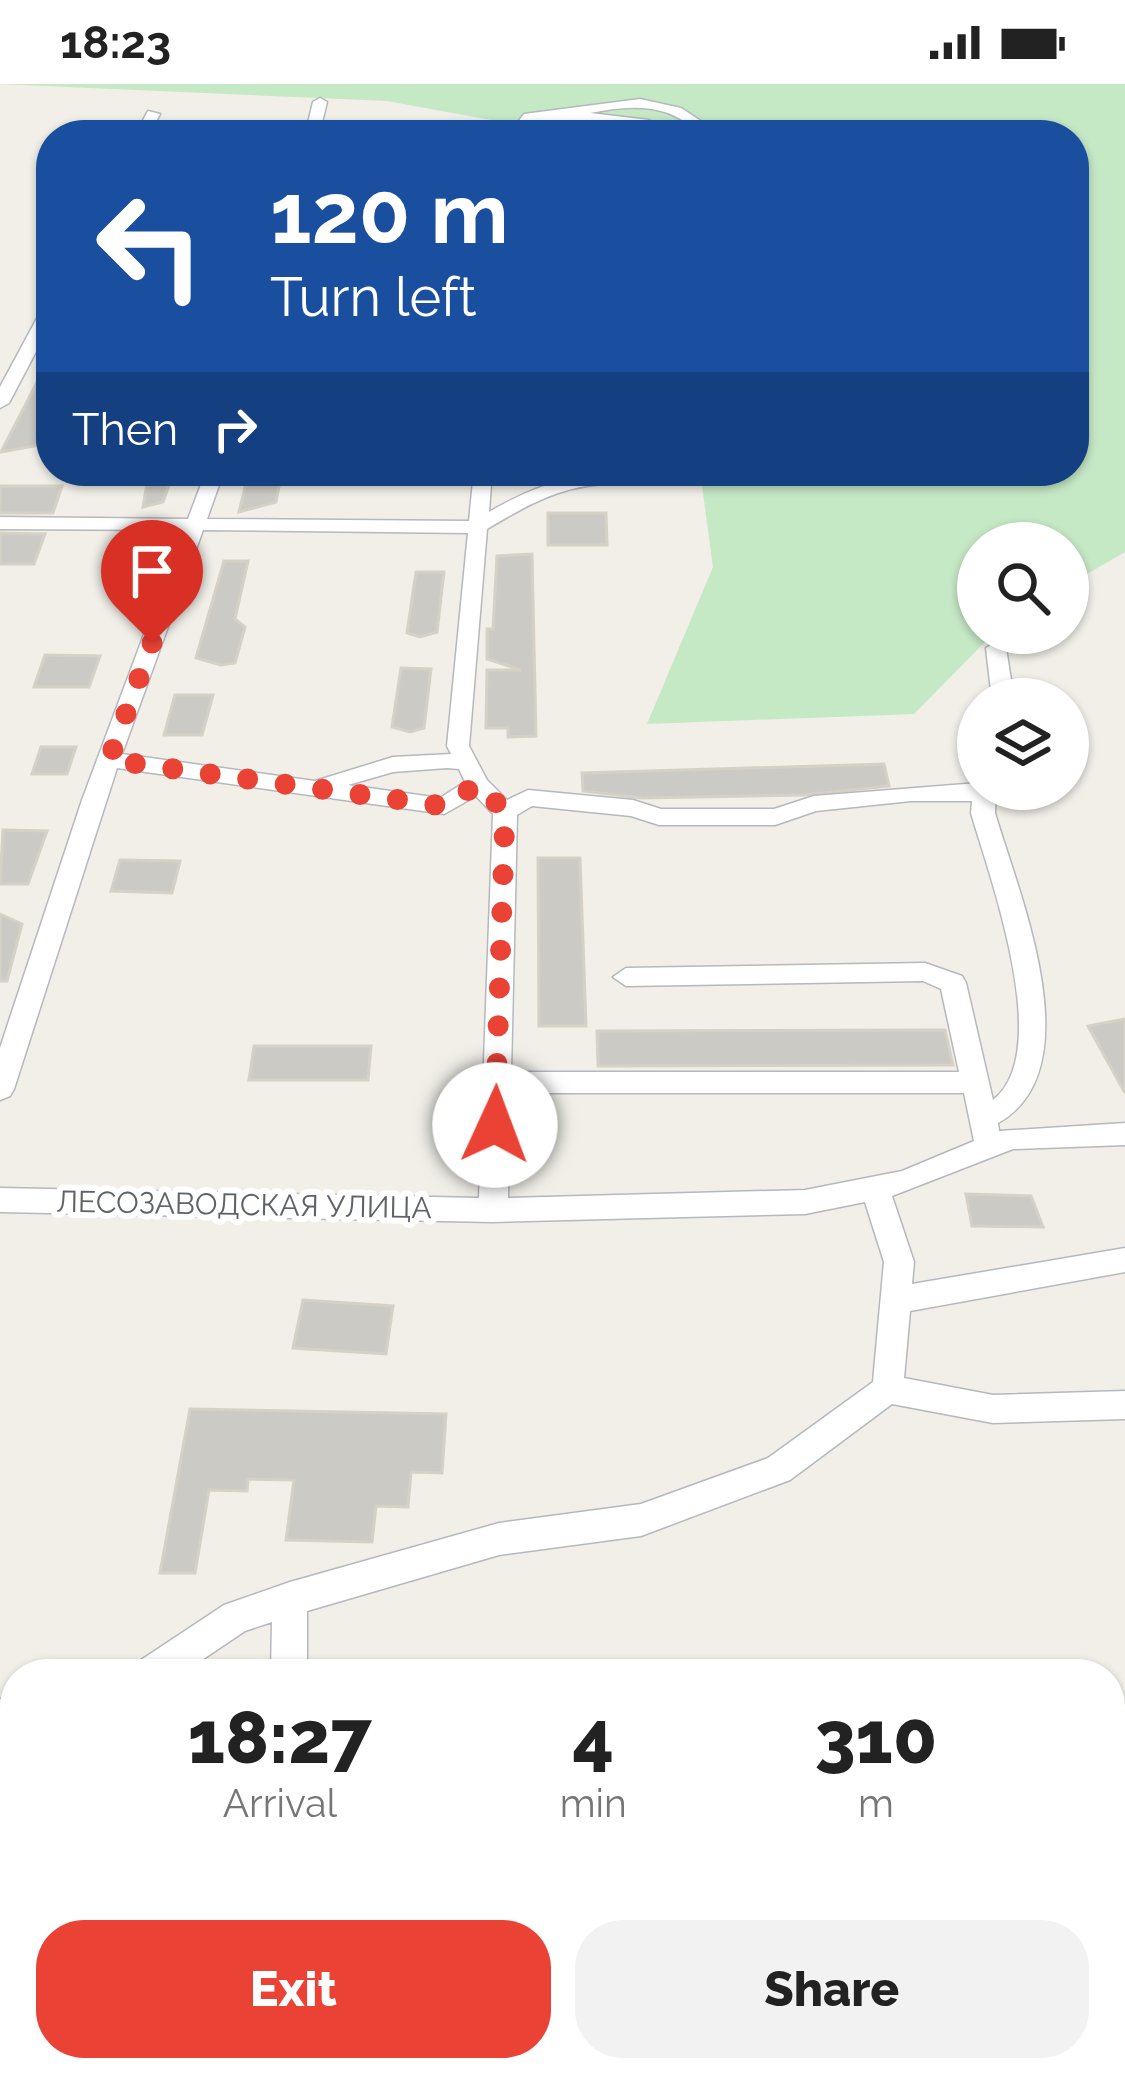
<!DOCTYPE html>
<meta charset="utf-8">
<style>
:root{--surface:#fff;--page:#f2f2f2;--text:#222;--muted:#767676;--accent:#ea4335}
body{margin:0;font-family:Raleway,sans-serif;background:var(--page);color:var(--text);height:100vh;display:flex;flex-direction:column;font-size:45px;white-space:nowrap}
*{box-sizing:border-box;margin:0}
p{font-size:39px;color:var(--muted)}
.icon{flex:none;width:66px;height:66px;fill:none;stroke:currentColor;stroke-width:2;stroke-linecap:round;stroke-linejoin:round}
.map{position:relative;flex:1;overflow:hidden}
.side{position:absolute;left:0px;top:1575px;width:1125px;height:423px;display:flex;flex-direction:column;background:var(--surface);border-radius:48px 48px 0 0;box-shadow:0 3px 9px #0004}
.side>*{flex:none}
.guide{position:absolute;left:36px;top:36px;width:1053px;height:366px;border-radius:48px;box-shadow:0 3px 9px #0004;background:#1a4fa0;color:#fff;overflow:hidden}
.buttons{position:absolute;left:957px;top:438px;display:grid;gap:24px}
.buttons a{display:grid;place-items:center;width:132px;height:132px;border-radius:50%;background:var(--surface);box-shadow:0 3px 9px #0004;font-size:60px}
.pin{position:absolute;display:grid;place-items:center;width:102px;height:102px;color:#fff;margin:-123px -51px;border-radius:50% 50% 50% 0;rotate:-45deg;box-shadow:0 0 12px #0007}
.pin .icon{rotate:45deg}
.me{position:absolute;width:132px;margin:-66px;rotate:2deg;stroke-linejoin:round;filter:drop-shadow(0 0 9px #0008)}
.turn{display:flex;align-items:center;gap:42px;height:252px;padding:0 36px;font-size:54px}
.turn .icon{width:156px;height:156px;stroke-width:2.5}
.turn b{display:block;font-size:84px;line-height:102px}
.then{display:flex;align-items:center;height:114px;padding:0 36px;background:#0003;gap:24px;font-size:45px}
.eta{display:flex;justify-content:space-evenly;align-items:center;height:204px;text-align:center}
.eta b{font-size:72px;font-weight:800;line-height:84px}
.button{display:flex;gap:24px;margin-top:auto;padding:24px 36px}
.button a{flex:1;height:138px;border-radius:48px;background:var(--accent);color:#fff;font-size:48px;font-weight:800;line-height:138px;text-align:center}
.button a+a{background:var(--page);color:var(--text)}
.status{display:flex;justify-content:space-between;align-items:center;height:84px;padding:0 60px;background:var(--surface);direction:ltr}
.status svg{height:33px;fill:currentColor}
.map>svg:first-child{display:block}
</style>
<div class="status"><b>18:23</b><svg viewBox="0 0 49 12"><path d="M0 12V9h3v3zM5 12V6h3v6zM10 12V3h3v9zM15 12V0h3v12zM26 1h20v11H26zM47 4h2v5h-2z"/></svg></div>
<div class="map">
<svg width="1125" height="1997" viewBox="0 0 1125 1997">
<rect width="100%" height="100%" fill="#f1efe8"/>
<path fill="#c5e8c5" d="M0,0H1125V468L1068,501V459H978V549H994L914,630L647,640L713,483L700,387H1074V51H572L387,17Z"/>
<g fill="#cccac5" stroke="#d6d1c6" stroke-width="3">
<path d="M51,271V332L40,361L1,368Z"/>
<path d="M139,387H174L163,418L143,423L147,399Z"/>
<path d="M249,387H282L276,418L239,428Z"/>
<path d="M0,402H62L53,429H0Z"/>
<path d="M548,429H606L607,461H548Z"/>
<path d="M0,449L45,450L34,480H0Z"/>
<path d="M532,470L536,652L508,653V644H486L487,586H521L487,575V545H493L497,472Z"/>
<path d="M224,477H248L235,535L245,543L235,579L221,581L196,574Z"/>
<path d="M416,488H444L437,548L420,553L407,549Z"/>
<path d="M45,571L100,572L89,603H34Z"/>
<path d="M401,584L431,585L424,644L410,648L392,643Z"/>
<path d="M175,611H213L202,651H164Z"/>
<path d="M41,663H76L67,690H32Z"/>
<path d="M884,680L889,702L804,711L642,714L583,707L582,689Z"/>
<path d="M3,746L47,747L28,800H0Z"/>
<path d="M538,774H580L586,942H539Z"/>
<path d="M120,776L180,777L172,809L111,807Z"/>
<path d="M0,830L22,840L7,897H0Z"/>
<path d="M1125,935V1009L1088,942Z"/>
<path d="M945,946L953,981L598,982L597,947Z"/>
<path d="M254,962H371L368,996H249Z"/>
<path d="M966,1110L1031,1112L1043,1143L972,1142Z"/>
<path d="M303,1216L393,1222L386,1270L293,1264Z"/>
<path d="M190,1325L446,1330L442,1389L411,1388L408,1423L376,1422L372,1458L286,1456L294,1396L248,1395L247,1407L209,1406L195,1489H160Z"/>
</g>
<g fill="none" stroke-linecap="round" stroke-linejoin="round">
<g stroke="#b5b8bc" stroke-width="3">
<g id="minor">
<path d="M320,14L327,18L319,51H305L313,18Z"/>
<path d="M640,15L681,24L722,51C700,51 688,37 668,29C643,20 616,24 590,29L649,36L674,51L625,40L533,37L522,51H508L524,30Z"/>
<path d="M148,27L160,30L149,51H135Z"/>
<path d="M51,218V239L9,319L0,324V303L43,223Z"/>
<path d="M206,387H224L207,435L469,437L474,387H492L489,428C547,394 588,387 655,387C641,401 621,399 602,400C556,404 526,422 487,445L469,662L487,696L507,716L528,706L633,716L661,725H774L814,712L978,699V705H996L995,729C1018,808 1094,985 998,1039L999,1047L1125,1039V1061L1013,1065L892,1112L914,1178L912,1200L1125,1164V1188L910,1227L904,1294L993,1311L1125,1307V1335L993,1339L892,1320L790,1396L641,1452L499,1471L307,1527V1590H271L272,1538L245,1547L181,1590H132L138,1578L224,1521L290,1498L499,1439L641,1420L768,1374L873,1298L884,1178L865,1118L805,1130L493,1138L0,1128V1104L479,1114L493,730L476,712L444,730L117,684L14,1005L10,1012L0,1016V964L82,716L183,446L0,445V433L188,435ZM203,446L468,449L447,662L451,670L393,673L315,697L122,670ZM447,684L459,685L465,698L440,714L348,701L393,688ZM911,717H972L971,729C989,791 1055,968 993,1016L966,899L962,892L925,879L626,884L613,893L626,902L923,897L941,905L959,988H511L517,731L532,722L631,732L659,741H775L816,727ZM510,1009H964L974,1057L902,1087L805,1106L508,1114Z"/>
<path d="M996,558L1006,564L1014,615H992L986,564Z"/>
<path d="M0,1615L15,1620V1656L0,1651Z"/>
<path d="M15,1965V1983H41L39,1997H0L7,1969Z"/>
</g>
</g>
<use href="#minor" fill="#fff" fill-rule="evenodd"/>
<g stroke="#b6b7b8" stroke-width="10" stroke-dasharray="4.5 20" stroke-linecap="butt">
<path d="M0,1925H15"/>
<path d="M1110,1956L1125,1957"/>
</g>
</g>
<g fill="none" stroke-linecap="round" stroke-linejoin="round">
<path stroke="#ea4335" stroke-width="21" stroke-dasharray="0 37.8" d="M152,559L109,676L444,722L478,700L505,728L495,1041"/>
</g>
<g text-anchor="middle" stroke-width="12" stroke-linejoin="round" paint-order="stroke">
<g font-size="30" fill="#5f6368" stroke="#fff">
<text transform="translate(244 1121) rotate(1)" y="10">ЛЕСОЗАВОДСКАЯ УЛИЦА</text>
</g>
</g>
</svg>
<div class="buttons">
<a><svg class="icon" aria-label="search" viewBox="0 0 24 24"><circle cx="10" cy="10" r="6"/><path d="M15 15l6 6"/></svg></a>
<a><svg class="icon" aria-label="layers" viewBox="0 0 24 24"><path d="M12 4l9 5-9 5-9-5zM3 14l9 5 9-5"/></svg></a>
</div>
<div class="pin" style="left:152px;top:559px;background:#d93025"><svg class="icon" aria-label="arrive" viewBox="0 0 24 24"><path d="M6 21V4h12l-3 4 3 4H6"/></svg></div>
<svg class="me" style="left:495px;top:1041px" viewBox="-20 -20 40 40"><circle r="19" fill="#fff"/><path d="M0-13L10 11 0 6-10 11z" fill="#ea4335"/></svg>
<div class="guide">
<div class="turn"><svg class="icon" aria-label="left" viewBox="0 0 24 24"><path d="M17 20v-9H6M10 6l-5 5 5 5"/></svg><div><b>120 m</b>Turn left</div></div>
<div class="then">Then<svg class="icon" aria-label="right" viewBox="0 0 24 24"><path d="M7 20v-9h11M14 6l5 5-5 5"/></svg></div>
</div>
<section class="side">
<div class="eta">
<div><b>18:27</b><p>Arrival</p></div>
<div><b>4</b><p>min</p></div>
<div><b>310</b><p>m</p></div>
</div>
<div class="button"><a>Exit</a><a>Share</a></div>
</section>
</div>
